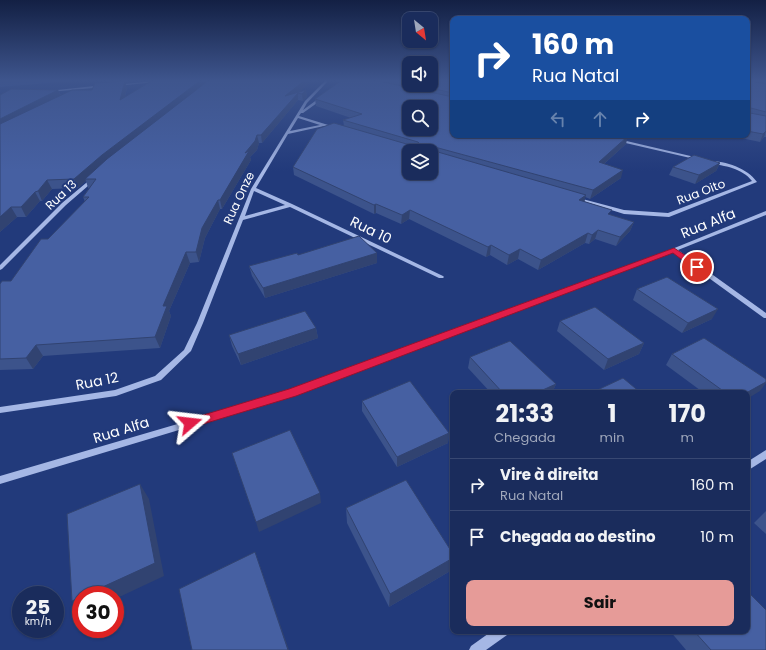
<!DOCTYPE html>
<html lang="pt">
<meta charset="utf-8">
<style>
:root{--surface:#1a2c5c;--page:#233462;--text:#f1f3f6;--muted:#9fa7bb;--line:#384872;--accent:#e69b98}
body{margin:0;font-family:Poppins,sans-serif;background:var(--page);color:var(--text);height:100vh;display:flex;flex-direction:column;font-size:15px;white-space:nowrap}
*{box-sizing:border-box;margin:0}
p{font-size:13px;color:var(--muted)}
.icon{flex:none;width:22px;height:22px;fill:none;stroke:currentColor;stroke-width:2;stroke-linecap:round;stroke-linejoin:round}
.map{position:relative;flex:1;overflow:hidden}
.side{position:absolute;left:450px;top:390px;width:300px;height:244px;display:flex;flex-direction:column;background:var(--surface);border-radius:8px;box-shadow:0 1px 3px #0004,0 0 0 1px var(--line)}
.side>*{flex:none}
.guide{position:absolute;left:450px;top:16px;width:300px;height:122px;border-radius:8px;box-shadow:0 1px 3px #0004,0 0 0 1px var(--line);background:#1a4fa0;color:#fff;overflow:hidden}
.needle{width:26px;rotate:150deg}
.tools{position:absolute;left:402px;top:12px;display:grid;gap:8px}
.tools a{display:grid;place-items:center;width:36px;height:36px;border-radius:8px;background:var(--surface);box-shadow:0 1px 3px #0004,0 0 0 1px var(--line);font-size:20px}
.speed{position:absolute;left:12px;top:586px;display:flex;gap:8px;font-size:20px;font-weight:700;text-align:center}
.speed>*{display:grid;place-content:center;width:52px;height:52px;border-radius:50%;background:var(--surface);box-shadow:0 1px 3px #0004,0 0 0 1px var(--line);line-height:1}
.speed small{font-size:10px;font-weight:400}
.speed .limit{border:6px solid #d22;background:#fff;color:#111}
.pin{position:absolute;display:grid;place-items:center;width:34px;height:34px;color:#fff;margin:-17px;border:2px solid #fff;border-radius:50%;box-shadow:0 1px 4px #0007}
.me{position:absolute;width:44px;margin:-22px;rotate:73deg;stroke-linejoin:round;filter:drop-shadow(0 0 3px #0008)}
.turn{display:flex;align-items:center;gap:14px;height:84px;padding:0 16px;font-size:18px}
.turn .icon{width:52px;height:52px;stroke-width:2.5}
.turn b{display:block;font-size:28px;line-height:34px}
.lanes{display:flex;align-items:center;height:38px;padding:0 16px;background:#0003;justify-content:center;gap:20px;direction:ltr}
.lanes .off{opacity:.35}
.eta{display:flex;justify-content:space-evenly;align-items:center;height:68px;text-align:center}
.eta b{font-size:24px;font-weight:700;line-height:28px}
.action{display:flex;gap:8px;margin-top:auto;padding:8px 16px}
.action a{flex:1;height:46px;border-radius:8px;background:var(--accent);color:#111;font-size:16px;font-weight:700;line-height:46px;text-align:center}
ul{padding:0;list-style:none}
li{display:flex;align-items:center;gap:12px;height:52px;padding:0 16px;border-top:1px solid var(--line)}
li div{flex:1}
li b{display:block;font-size:15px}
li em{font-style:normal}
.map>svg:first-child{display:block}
</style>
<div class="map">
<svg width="766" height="650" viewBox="0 0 766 650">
<rect width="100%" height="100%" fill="#223a7b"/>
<path fill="#355199" d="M0,80H84L0,87Z"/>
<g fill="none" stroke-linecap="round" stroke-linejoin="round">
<g fill="#a5b7e5" fill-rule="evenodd">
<path d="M163,80H174L117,86L115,85Z"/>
<path d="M326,80H329L307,103L303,110L322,96H324V98L303,113H301L299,116L338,128L336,129L324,126L288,134L256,188L292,204L443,276L444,277L443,278H439L290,207L243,220L203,323L191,351L161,380L116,396L0,413V407L115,390L155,376L184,350L197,323L251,189L305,101ZM298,118L320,125L290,131ZM254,191L285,205L245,216Z"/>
<path d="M103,85L104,87L50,92L48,91Z"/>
<path d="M618,139L699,158L701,159L699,160L617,141V139Z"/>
<path d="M709,161C726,161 747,168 757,182L669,217L624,214L573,198L575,197L624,210L668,213L752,181C742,168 725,166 709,163Z"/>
<path d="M92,178L96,179L66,205L2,269L0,270V265L62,203Z"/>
<path d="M766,211V215L678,250L766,313V318H764L673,252L295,395L0,484V476L290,391L672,249Z"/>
<path d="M766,450V459L747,471V462Z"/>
<path d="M492,631H509L507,635L486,650H469L471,646Z"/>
</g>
</g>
<g fill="#3c538b">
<path d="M209,80H313L299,92L306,90L307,97L303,101L298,100L262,143H259L257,150L250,157L251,160L222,209H220L205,238L199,262L190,263L169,311L171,316L160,348L43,356L33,369L0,370V284L11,281L48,239L85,202L83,197L89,188H88L86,181L78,188L52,189L42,201H40L26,217H17L0,232V95L58,90L61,95L92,90L127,88L125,97L206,82Z"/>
<path d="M342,80H409V85H431L453,80V135L626,144L604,164L621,178L590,199L585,197L584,201L611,215L634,222L630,231L616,246L595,239L589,244L585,243L538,270L518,259L507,265L490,255L486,257L409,219L401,224L376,213L374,214L294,175L293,167L344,126L343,120L351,118L316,106L315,99Z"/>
<path d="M747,80H766V137H764L760,142L727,135H747Z"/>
<path d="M720,163L716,171L695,184L669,175L673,167Z"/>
<path d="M377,253V263L265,298L252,276L249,266L298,255Z"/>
<path d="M637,289L712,319L682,333L633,300Z"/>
<path d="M560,321L644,343L639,354L604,370L557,331Z"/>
<path d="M316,328L318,338L241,365L232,346L229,335Z"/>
<path d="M672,354L760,391L747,393H704L666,365Z"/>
<path d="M470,357L556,384L552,393H491L468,368Z"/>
<path d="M362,401L449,433L448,443L397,467L362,411Z"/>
<path d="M346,508L453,554V566L452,570L389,607L347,523Z"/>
<path d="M766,511V534L754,523Z"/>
<path d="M670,631H747L766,650H686Z"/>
</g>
<g fill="#314371">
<path d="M201,80H206V83L85,179L86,181L78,188L74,179L102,155Z"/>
<path d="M305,80H313L298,93V100L262,143L261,135L285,96Z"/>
<path d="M125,81L127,88L122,107L120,100Z"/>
<path d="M58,90L61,97L0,128V119Z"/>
<path d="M306,90L307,97L303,101L302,94Z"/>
<path d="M766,131L764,137L760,142L763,134Z"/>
<path d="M257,135L259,143L257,150L250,157L251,160L222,209L220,200L245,153Z"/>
<path d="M628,136L626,144L596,171L599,162Z"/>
<path d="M720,163L716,171L695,184L699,175Z"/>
<path d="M623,170L621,178L590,199L593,190Z"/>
<path d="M47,180L52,189L42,201L38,191Z"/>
<path d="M35,192L40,201L26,217L21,207Z"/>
<path d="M586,195L584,204L579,200Z"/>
<path d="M218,200L220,209L205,238L199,262L196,252L202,228Z"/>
<path d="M376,204V213L374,214V205Z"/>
<path d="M11,207L17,217L0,232V217Z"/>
<path d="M410,210L409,219L401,224L402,215Z"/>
<path d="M634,222L630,231L616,246L620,237Z"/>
<path d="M598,230L595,239L589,244L592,235Z"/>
<path d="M588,233L585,243L538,270L541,260Z"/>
<path d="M491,245L490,255L486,257L488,247Z"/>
<path d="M520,249L518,259L507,265L509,255Z"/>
<path d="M186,252L190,263L169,311L171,316L160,348L155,337L163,306Z"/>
<path d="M377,253V263L265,298L263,288Z"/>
<path d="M718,309L712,319L682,333L688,323Z"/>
<path d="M316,328L318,338L241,365L238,354Z"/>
<path d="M644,343L639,354L604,370L608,359Z"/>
<path d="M36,345L43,356L33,369L26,358Z"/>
<path d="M766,382V383L760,391L747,399V393H746Z"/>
<path d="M556,384L552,393H536Z"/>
<path d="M449,433L448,443L397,467V457Z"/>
<path d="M140,484L149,499L164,576L115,599V595H85Z"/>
<path d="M320,493L321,503L259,532L256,522Z"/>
<path d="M255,552L260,566L289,650H288Z"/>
<path d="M453,558V566L452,570L389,607L390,594Z"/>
<path d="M81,597V610L72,601Z"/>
</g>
<g fill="#4660a2" stroke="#314371" fill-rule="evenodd">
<path d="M153,80H201L102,155L74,179L47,180L38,191L35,192L21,207H11L0,217V124L72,90H92L95,83L125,81L120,100Z"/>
<path d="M209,80H305L285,96L306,90L302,94L298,93L261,135H257L255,141L245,153L249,151L220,200H218L202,228L196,252H186L163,306H167L155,337L36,345L26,358L0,359V284L2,281H11L41,239H48L89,197H83L96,179H85L107,159Z"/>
<path d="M342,80H374L453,97V135H623L628,136L599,162L623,170L593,190L431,146V150L586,195L579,200L612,210L608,214L634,222L620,237L598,230L592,235L588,233L541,260L520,249L509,255L491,245L488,247L410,210L402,215L376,204L374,205L293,167L317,129L334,123L410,145L419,143L418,142L343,120L362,114L315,99ZM409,107H431V129H409ZM409,151H431V173H409Z"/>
<path d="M394,80H409V83Z"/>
<path d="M431,80H453V93L417,85H431Z"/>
<path d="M747,80H749L750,81L766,84V112L751,108L749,110L750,113L766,116V131L763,134L747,131Z"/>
<path d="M11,89L58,90L0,119V95Z"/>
<path d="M694,155L720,163L699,175L673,167Z"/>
<path d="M359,236L377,253L263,288L249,266L297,253L298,255Z"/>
<path d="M667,277L718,309L688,323L637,289Z"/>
<path d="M595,307L644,343L608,359L560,321Z"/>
<path d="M305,311L316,328L238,354L229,335Z"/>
<path d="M704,338L766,379V382L746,393H726L672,354Z"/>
<path d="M510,341L556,384L536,393H503L470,357Z"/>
<path d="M623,378L641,393H591Z"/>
<path d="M410,381L449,433L397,457L362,401Z"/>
<path d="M290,430L320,493L256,522L232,453Z"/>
<path d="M406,480L453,554V558L390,594L346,508Z"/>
<path d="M140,484L155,563L85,595H81V597L72,601L67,514Z"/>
<path d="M255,552L288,650H192L179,589Z"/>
<path d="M747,591L766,610V650H711L694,631H747Z"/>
</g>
<linearGradient id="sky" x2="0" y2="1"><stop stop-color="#132044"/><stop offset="0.47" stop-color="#3e558d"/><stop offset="1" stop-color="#3e558d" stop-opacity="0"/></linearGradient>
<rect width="766" height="171" fill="url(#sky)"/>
<path fill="#e11d48" stroke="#92132f" d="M674,248L700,265V269H694L673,253L296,396L190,428L186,426L184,423L186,420L190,419L289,389Z"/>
<g text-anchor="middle" stroke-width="4" stroke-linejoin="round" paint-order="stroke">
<g font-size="12" fill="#fff" stroke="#223a7b">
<text transform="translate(701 192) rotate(-21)" y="4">Rua Oito</text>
<text transform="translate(61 195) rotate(-43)" y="4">Rua 13</text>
<text transform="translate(239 198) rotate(-65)" y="4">Rua Onze</text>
</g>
<g font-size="14" fill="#fff" stroke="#223a7b">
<text transform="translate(708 223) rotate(-22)" y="5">Rua Alfa</text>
<text transform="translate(371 230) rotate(26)" y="5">Rua 10</text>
<text transform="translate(97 381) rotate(-11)" y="5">Rua 12</text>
<text transform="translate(121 430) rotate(-17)" y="5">Rua Alfa</text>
</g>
</g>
</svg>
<div class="tools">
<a><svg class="needle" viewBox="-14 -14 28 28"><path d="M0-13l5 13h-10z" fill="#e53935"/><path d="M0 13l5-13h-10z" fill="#9fa7bb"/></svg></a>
<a><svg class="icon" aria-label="sound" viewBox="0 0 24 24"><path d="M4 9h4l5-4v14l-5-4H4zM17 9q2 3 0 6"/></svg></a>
<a><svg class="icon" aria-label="search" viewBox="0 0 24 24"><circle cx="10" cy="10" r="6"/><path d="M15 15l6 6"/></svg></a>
<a><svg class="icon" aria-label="layers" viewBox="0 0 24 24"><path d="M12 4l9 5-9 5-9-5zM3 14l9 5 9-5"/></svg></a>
</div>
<div class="speed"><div>25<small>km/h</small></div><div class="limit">30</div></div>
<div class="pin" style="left:697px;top:267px;background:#d93025"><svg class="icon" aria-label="arrive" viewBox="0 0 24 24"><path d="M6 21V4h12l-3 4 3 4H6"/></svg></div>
<svg class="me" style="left:190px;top:423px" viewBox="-20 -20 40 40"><path d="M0-17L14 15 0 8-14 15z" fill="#e11d48" stroke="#fff" stroke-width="4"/></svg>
<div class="guide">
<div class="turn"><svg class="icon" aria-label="right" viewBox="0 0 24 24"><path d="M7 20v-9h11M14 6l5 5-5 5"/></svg><div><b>160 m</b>Rua Natal</div></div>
<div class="lanes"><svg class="icon off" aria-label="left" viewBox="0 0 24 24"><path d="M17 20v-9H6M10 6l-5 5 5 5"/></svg><svg class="icon off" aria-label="ahead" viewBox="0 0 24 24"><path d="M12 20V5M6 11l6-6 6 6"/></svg><svg class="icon" aria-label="right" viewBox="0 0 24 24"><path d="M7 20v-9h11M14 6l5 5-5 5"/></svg></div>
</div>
<section class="side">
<div class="eta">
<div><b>21:33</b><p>Chegada</p></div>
<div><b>1</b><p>min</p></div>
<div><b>170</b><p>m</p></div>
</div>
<ul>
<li><svg class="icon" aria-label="right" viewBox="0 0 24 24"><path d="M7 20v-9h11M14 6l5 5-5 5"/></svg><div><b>Vire à direita</b><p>Rua Natal</p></div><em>160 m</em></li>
<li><svg class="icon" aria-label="arrive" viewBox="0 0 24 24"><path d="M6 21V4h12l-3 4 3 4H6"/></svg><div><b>Chegada ao destino</b></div><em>10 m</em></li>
</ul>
<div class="action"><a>Sair</a></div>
</section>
</div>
